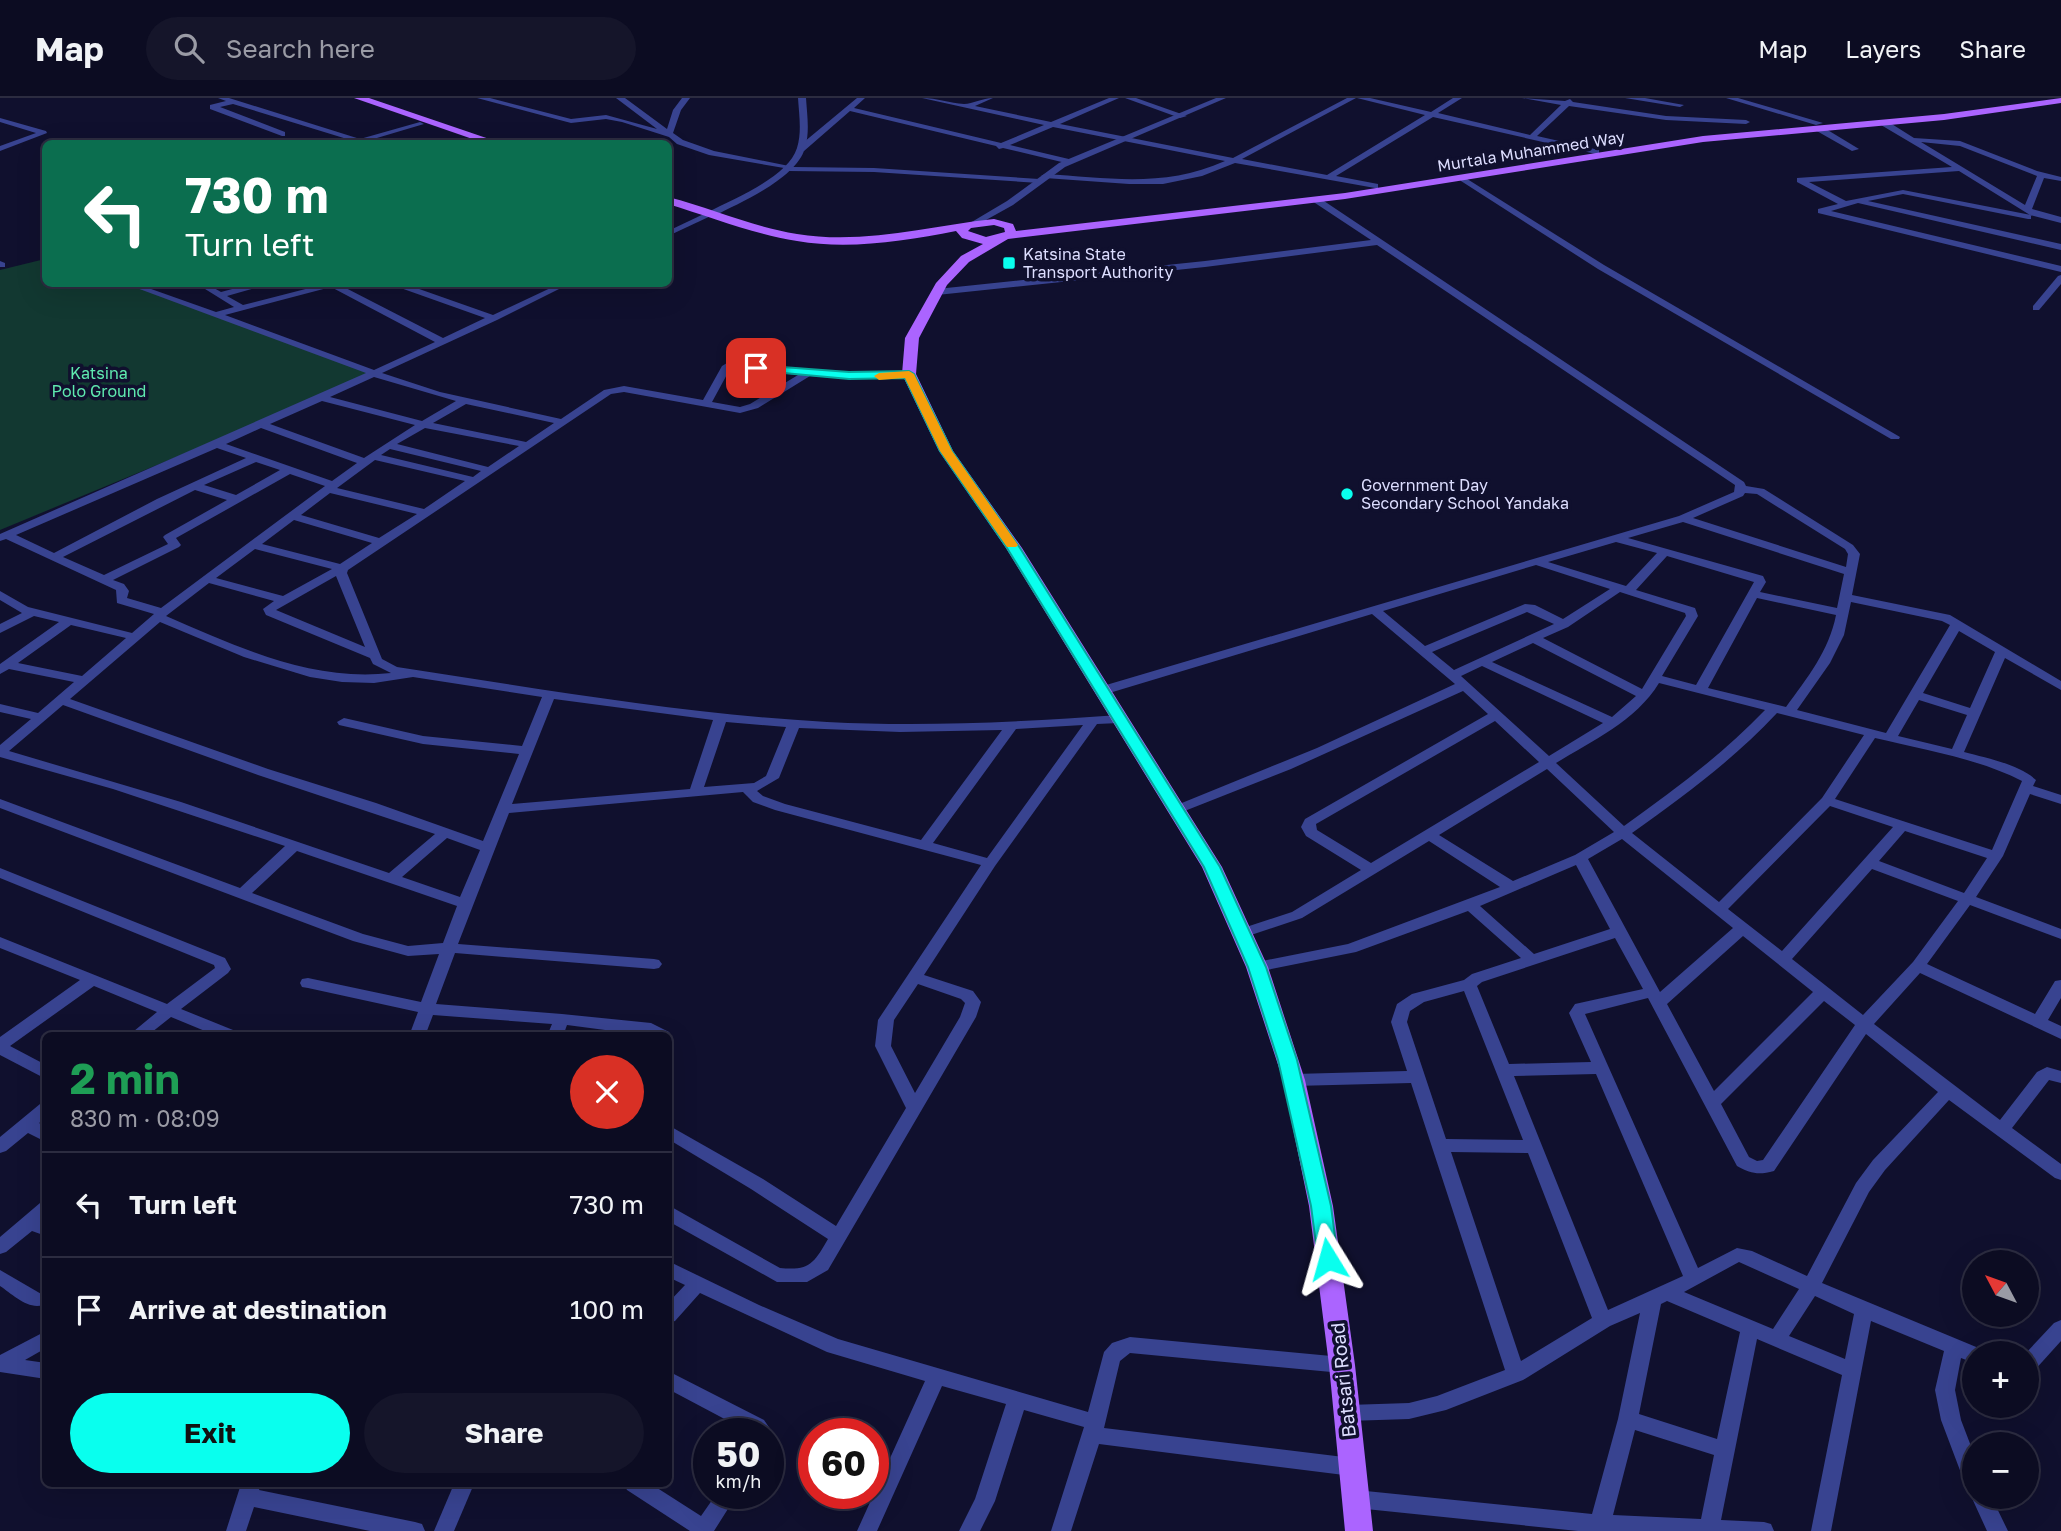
<!DOCTYPE html>
<meta charset="utf-8">
<style>
:root{--surface:#0c0c22;--page:#15152a;--text:#f1f3f6;--muted:#9a9ba5;--line:#2c2c40;--accent:#09ffee}
body{margin:0;font-family:"Golos Text",sans-serif;background:var(--page);color:var(--text);height:100vh;display:flex;flex-direction:column;font-size:26px;white-space:nowrap}
*{box-sizing:border-box;margin:0}
p{font-size:23px;color:var(--muted)}
.icon{flex:none;width:38px;height:38px;fill:none;stroke:currentColor;stroke-width:2;stroke-linecap:round;stroke-linejoin:round}
.map{position:relative;flex:1;overflow:hidden}
.panel{position:absolute;left:42px;top:934px;width:630px;height:455px;display:flex;flex-direction:column;background:var(--surface);border-radius:10px;box-shadow:0 7px 28px #0002,0 0 0 2px var(--line)}
.panel>*{flex:none}
.top-card{position:absolute;left:42px;top:42px;width:630px;height:147px;border-radius:10px;box-shadow:0 7px 28px #0002,0 0 0 2px var(--line);background:#0b6e4f;color:#fff;overflow:hidden}
.needle{width:46px;rotate:311deg}
.controls{position:absolute;left:1962px;top:1152px;display:grid;gap:14px}
.controls a{display:grid;place-items:center;width:77px;height:77px;border-radius:50%;background:var(--surface);box-shadow:0 7px 28px #0002,0 0 0 2px var(--line);font-size:35px}
.speed{position:absolute;left:693px;top:1320px;display:flex;gap:14px;font-size:35px;font-weight:700;text-align:center}
.speed>*{display:grid;place-content:center;width:91px;height:91px;border-radius:50%;background:var(--surface);box-shadow:0 7px 28px #0002,0 0 0 2px var(--line);line-height:1}
.speed small{font-size:18px;font-weight:400}
.speed .limit{border:10px solid #d22;background:#fff;color:#111}
.pin{position:absolute;display:grid;place-items:center;width:60px;height:60px;color:#fff;margin:-30px;border-radius:14px;box-shadow:0 4px 10px #0006}
.me{position:absolute;width:77px;margin:-38px;rotate:352deg;stroke-linejoin:round;filter:drop-shadow(0 0 5px #0008)}
.turn{display:flex;align-items:center;gap:24px;height:147px;padding:0 28px;font-size:32px}
.turn .icon{width:91px;height:91px;stroke-width:2.5}
.turn b{display:block;font-size:49px;line-height:60px}
.round{display:grid;place-items:center;flex:none;width:74px;height:74px;border-radius:37px;background:var(--page)}
.headline{display:flex;align-items:center;justify-content:space-between;height:119px;padding:0 28px}
h1{font-size:42px;font-weight:700;line-height:52px;color:#1e9e55}
.button{display:flex;gap:14px;margin-top:auto;padding:14px 28px}
.button a{flex:1;height:80px;border-radius:42px;background:var(--accent);color:#111;font-size:28px;font-weight:700;line-height:80px;text-align:center}
.button a+a{background:var(--page);color:var(--text)}
ul{padding:0;list-style:none}
li{display:flex;align-items:center;gap:21px;height:105px;padding:0 28px;border-top:2px solid var(--line)}
li div{flex:1}
li b{display:block;font-size:26px}
li em{font-style:normal}
header{display:flex;align-items:center;gap:42px;box-sizing:border-box;height:98px;padding:0 35px;background:var(--surface);border-bottom:2px solid var(--line)}
header strong{font-size:33px}
nav{display:flex;gap:38px;margin-inline-start:auto;font-size:24px}
.search{width:490px;height:63px;background:var(--page);display:flex;align-items:center;gap:18px;box-sizing:border-box;padding:0 24px;border-radius:38px;color:var(--muted);font-size:26px}
.map>svg:first-child{display:block}
</style>
<header>
<strong>Map</strong>
<div class="search"><svg class="icon" aria-label="search" viewBox="0 0 24 24"><circle cx="10" cy="10" r="6"/><path d="M15 15l6 6"/></svg>Search here</div>
<nav><a>Map</a><a>Layers</a><a>Share</a></nav>
</header>
<div class="map">
<svg width="2061" height="1433" viewBox="0 0 2061 1433">
<rect width="100%" height="100%" fill="#10102e"/>
<path fill="#123831" d="M45,161L46,186H132L379,275L0,432V172Z"/>
<g fill="none" stroke-linecap="round" stroke-linejoin="round">
<g fill="#384390" fill-rule="evenodd">
<path d="M218,0H229L360,41L420,24L424,26L360,45L233,6L220,9L285,34V38H282L210,11V7L226,3Z"/>
<path d="M477,0H490L571,21L606,17L657,31L616,0H625L667,31L673,12L682,0H690L681,12L673,35L683,42L714,53L794,69L874,70L1039,81L1043,83L1039,85L874,74L788,73L784,70L709,57L677,46L669,39L622,24L606,21L571,25Z"/>
<path d="M857,0H865L854,10L1001,45L1044,27L922,0C937,0 950,5 964,6C973,6 982,0 993,0L975,8L1051,24L1109,0H1119L1060,26L1233,60L1347,0H1356L1242,61L1327,77L1425,17L1357,0H1370L1431,14L1453,0H1462L1438,15L1530,37L1561,7L1522,0L1565,3L1570,1L1573,4L1666,18L1746,22L1750,24L1746,26L1666,22L1569,8L1537,38L1599,52V56H1596L1433,19L1336,78L1378,86V90H1375L1235,65L1202,78L1163,86H1129L1045,80L1041,78L1045,76C1109,80 1165,90 1225,63L1053,29L1010,47L1073,62L1074,64L1070,66L1003,50L999,51L996,48L850,13L804,53H798V49Z"/>
<path d="M1125,0H1136L1187,18L1180,20Z"/>
<path d="M1625,0H1645L1684,7L1680,9Z"/>
<path d="M1726,0H1738L1823,25L1816,27Z"/>
<path d="M0,20L46,33L47,35L0,53V48L36,35L0,24Z"/>
<path d="M1881,23H1887L1914,40L1960,43L2037,73L2061,79V83L2044,80L2032,111L2061,119V125L2030,117L1959,73L1809,84L1846,103L1903,92L2031,117V121H2028L1903,96L1868,103L2061,146V152L1858,105L1831,113L2061,168V174L1818,115V111L1838,106L1797,84V80L1952,69L1881,27ZM1921,44L1960,48L2037,78L2025,107Z"/>
<path d="M1815,28H1821L1859,51L1852,53L1815,32Z"/>
<path d="M476,42H479V46H467Z"/>
<path d="M1464,79L1604,167L1900,339L1899,341H1891L1598,171L1461,83L1460,81Z"/>
<path d="M1312,99H1318L1744,384L1746,388L1764,391L1853,447L1860,456L1852,497L1950,517L2061,583V592L2005,560L1964,654C1986,660 2019,666 2036,682L2033,688L2061,697V706L2030,696L2003,758L1976,799L2061,831V841L1970,807L1927,866L2035,916L2055,883L2061,882V900L2048,922L2061,928V941L1920,875L1874,926L2000,1022L2037,974L2047,969L2061,973V985L2049,982L2012,1030L2061,1066V1082L2055,1080L1949,1002L1885,1072L1869,1094L1822,1185L1981,1251L1982,1255H1974V1265L1961,1260L1955,1292L1961,1322L1974,1356V1398H1991L2008,1433H1987L1971,1398L1974,1392L1967,1389L1964,1383L1941,1322L1935,1292L1944,1253L1871,1223L1831,1433H1811L1842,1277L1757,1241L1721,1422L1764,1424L1771,1426L1774,1433H1578L1356,1410L1349,1407L1346,1401L1349,1395L1356,1392L1592,1416L1618,1321L1640,1215L1610,1228L1523,1282L1446,1312L1409,1321L1348,1323L1341,1321L1338,1315L1341,1309L1348,1307L1409,1305L1437,1298L1505,1272L1411,985L1294,988L1288,986L1286,982L1288,978L1294,976L1407,973L1391,924L1397,906L1412,896L1464,882L1472,876L1521,860L1468,813L1356,854L1257,874L1252,873L1249,869L1252,865L1348,846L1500,789L1429,743L1302,820L1242,840L1234,835L1237,832L1292,814L1361,772L1306,738L1301,729L1305,721L1488,616L1463,593L1291,671L1177,716L1172,715L1170,712L1172,709L1317,650L1455,586L1372,516L1106,596L1101,597L1095,593L1096,590L1679,418L1734,394L1735,387L1377,147L1205,169L937,197L932,194L937,191L1205,163L1371,142L1312,103ZM1745,395L1757,396L1845,451L1848,456L1846,469L1693,420L1743,398ZM1683,424L1844,476L1837,510L1760,494L1766,484L1763,478L1628,440ZM1616,444L1657,455L1626,488L1548,464ZM1667,458L1754,484L1696,587L1662,578L1698,518L1695,510L1636,492ZM1536,467L1610,491L1563,521L1535,507L1525,506L1425,548L1383,513ZM1620,494L1685,515L1686,518L1642,591L1543,540L1568,529ZM1757,500L1836,517C1829,553 1807,580 1786,609L1708,590ZM1851,504L1942,523L1950,527L1886,635L1797,612L1830,565L1844,537ZM1527,514L1554,526L1454,572L1432,554ZM1959,533L1995,554L1970,610L1923,595ZM1533,545L1636,598L1612,619L1492,564ZM1482,568L1603,625L1549,658L1461,578ZM1659,585L1765,612C1722,657 1674,692 1624,728L1556,665C1592,643 1636,623 1659,585ZM1919,602L1967,617L1952,651L1898,638ZM1777,615L1864,637L1822,700L1719,804L1632,735C1685,697 1732,663 1777,615ZM1495,623L1539,664L1371,765L1317,732L1316,726ZM1875,640C1921,651 1980,661 2022,683L1992,752L1835,701ZM1547,671L1614,734L1575,757L1513,783L1439,737ZM1830,708L1893,729L1782,853L1728,811ZM1905,733L1987,760L1964,795L1879,763ZM1622,741L1733,830L1660,894L1588,761ZM1576,767L1610,831L1534,856L1480,808ZM1872,771L1958,803L1913,864L1863,917L1792,861ZM1743,838L1813,894L1714,993L1667,906ZM1615,840L1643,891L1575,906L1569,915L1591,964L1509,966L1477,888L1482,884ZM1464,893L1523,1042L1446,1041L1407,924L1410,913L1424,904ZM1648,900L1737,1068C1751,1076 1759,1077 1774,1073L1866,936L1938,994L1873,1062L1856,1085L1807,1178L1752,1153L1737,1150L1698,1170L1585,916ZM1824,903L1855,927L1763,1062L1757,1063L1749,1059L1721,1006ZM1596,976L1683,1178L1608,1212L1514,978ZM1451,1054L1528,1055L1592,1220L1521,1263ZM1739,1164L1799,1191L1773,1231L1684,1194ZM1815,1198L1854,1216L1845,1261L1789,1238ZM1667,1203L1740,1234L1717,1341L1639,1316L1661,1206ZM1635,1332L1714,1357L1701,1421L1613,1417Z"/>
<path d="M708,114L715,116L668,138V133Z"/>
<path d="M0,163L5,165V169H0Z"/>
<path d="M2061,177V186L2039,212H2033V208L2058,178Z"/>
<path d="M126,186H137L216,214L234,209L197,186H207L221,194L251,186H263L262,188L227,198L243,207L325,186H338L443,240L485,220L395,188L394,186H405L493,217L559,186H569L497,222L382,275L440,294L561,321L604,292L624,288L703,302L722,268L727,265L849,275L912,274L914,276L909,279L849,281L810,278L758,310L740,315L624,294L611,296L348,472L347,475L382,561L397,569C541,591 683,616 827,624C925,629 1022,624 1119,617L1126,621L1119,625L1097,626L995,768L924,877L973,893L981,904L976,919L828,1172L807,1184H777L668,1123V1107L780,1170C810,1173 814,1165 828,1141L751,1091L668,1041V1027L763,1081L836,1128L906,1010L875,948L878,922L981,767L775,712L753,704L743,694L509,715L458,846L654,861L659,862L662,866L659,870L654,871L455,855L436,906L562,916L651,925L669,934L671,938L668,942V938H651L567,927L563,938H547L552,926L433,917L425,938H409L418,914L308,890L302,889L300,885L302,881L308,880L421,904L439,856L408,858L353,843L0,710V701L240,790L285,748L113,691L0,659V647L31,621L0,614V606L38,615L74,584L9,571L0,576V566L59,524L34,518L0,535V526L22,515L0,502V493L28,509L132,535L154,516L117,505L116,492L6,441L0,443V436L366,275ZM331,189L435,244L374,272L225,217ZM730,271L798,277L750,306L740,309L712,304ZM374,279L456,303L422,323L330,299ZM322,303L415,327L364,360L270,326ZM466,306L554,325L526,344L433,325ZM261,330L357,365L332,383L226,346ZM425,330L519,348L488,369L397,346ZM217,350L246,360L157,401L54,455L16,437ZM390,351L481,373L473,379L381,357ZM375,362L465,383L424,411L337,390ZM256,364L280,372L236,397L204,387ZM290,376L325,388L161,510L127,500L129,493L124,486L113,482L179,449L181,447L176,440ZM195,392L227,402L165,437L163,439L168,446L104,477L63,459ZM330,395L417,416L379,440L301,417ZM294,422L372,445L340,466L262,446ZM255,451L332,471L283,498L216,480ZM336,478L365,549L276,512ZM209,485L274,503L263,511L266,517L370,560L373,566L391,575C311,584 238,549 166,518ZM160,524L244,559L310,579L342,584L374,585L413,579L542,599L522,648L423,638L344,620L337,624L339,627L423,646L519,656L483,743L376,705L268,671L70,601ZM71,527L126,540L82,578L18,565ZM554,601L713,622L690,691L512,706ZM63,607L258,677L435,736L389,775L181,704L9,653ZM726,624L786,629L766,678L754,685L704,689ZM1083,627L987,760L933,745L1016,631ZM799,630L900,634L1002,632L921,742L785,706L763,698L757,693L779,680ZM447,740L480,752L460,799L402,779ZM297,753L457,808L443,845L408,848L363,836L252,795ZM918,886L961,901L965,905L960,919L915,995L891,948L894,922Z"/>
<path d="M0,770L225,860L231,871L228,875L181,911L238,934L240,938H217L171,919L147,938H128L157,914L94,888L10,948L46,967V981L0,957V939L80,882L0,850V839L167,906L215,870L214,867L0,780Z"/>
<path d="M46,1004V1020L39,1025L46,1029V1044L28,1035L6,1053L0,1055V1039L40,1006Z"/>
<path d="M46,1103V1121L43,1122L46,1123V1138L32,1133L6,1154L0,1156V1139L40,1105Z"/>
<path d="M668,1163L759,1207L838,1241L1088,1314L1104,1254L1112,1245L1130,1239L1342,1259L1349,1261L1352,1267L1349,1273L1342,1275L1130,1255L1120,1263L1104,1330L1352,1360L1359,1363L1362,1369L1359,1375L1352,1378L1099,1346L1071,1433H1051L1084,1329L1024,1312L995,1403L980,1433H959L975,1401L1006,1306L942,1288L877,1433H857L925,1283L827,1254L700,1195L675,1223L668,1225V1205L685,1187L668,1179Z"/>
<path d="M0,1172L43,1197L45,1202L43,1207C28,1212 12,1196 0,1188Z"/>
<path d="M2061,1222V1243L2033,1274L2026,1276V1255L2054,1225Z"/>
<path d="M46,1233V1250L25,1262L46,1265V1281L0,1274V1257Z"/>
<path d="M668,1273L764,1322L773,1335L770,1341L768,1342V1335H751L668,1291Z"/>
<path d="M241,1386H261L259,1392L415,1424L422,1426L425,1433H370L254,1409L246,1433H226Z"/>
<path d="M454,1386H474L454,1433H434Z"/>
<path d="M624,1386H651L701,1418L717,1395H738L714,1433H690L627,1392Z"/>
</g>
<g fill="#384390" fill-rule="evenodd">
<path d="M798,0H806C807,16 810,34 805,50C796,81 741,104 714,118H708V114C734,101 788,79 797,50C802,34 799,16 798,0Z"/>
<path d="M1216,0H1226L1065,69L1013,107L977,127L970,125L1007,103L1059,65Z"/>
</g>
<g fill="#ab64ff" fill-rule="evenodd">
<path d="M354,0H369L504,46H487Z"/>
<path d="M2061,0V5L1944,22L1703,44L1345,101L1008,141L969,164L947,187L919,240L916,276L953,353L1022,450L1222,769L1268,869L1305,982L1333,1108L1355,1267L1373,1433H1345L1329,1267L1309,1108L1283,982L1246,869L1202,769L1006,450L939,353L902,276L905,240L936,185L961,158L983,146L962,140L956,133C904,143 849,152 797,143C752,136 711,119 668,106V99C712,110 752,129 797,136C864,147 928,128 994,121L1013,126L1016,133L1345,95L1703,38L1944,16ZM994,127L1004,130L1005,134L986,139L968,133L971,130Z"/>
</g>
</g>
<path fill="#09ffee" stroke="#06a69b" stroke-width="2" d="M756,267L849,274L909,273L914,276L952,353L1020,450L1220,769L1266,869L1297,962L1331,1108L1338,1161L1335,1167L1328,1169L1321,1167L1318,1161L1311,1108L1278,962L1248,869L1204,769L1007,450L940,353L905,280L849,281L752,272L750,270Z"/>
<path fill="#f59e0b" d="M909,273L914,276L952,353L1018,447L1016,449H1007L940,353L905,280L879,282L874,278L879,275Z"/>
<g fill="#09ffee" stroke="#10102e" stroke-width="2.5">
<rect x="1002" y="158" width="14" height="14" rx="3.5"/>
<circle cx="1347" cy="396" r="7"/>
</g>
<g text-anchor="middle" stroke-width="7" stroke-linejoin="round" paint-order="stroke">
<g font-size="16" fill="#dddeff" stroke="#10102e">
<text transform="translate(1531 53) rotate(-9)" y="6">Murtala Muhammed Way</text>
</g>
<g font-size="16" fill="#dddeff" stroke="#10102e" text-anchor="start">
<text x="1023" y="162">Katsina State<tspan x="1023" dy="18">Transport Authority</tspan></text>
<text x="1361" y="393">Government Day<tspan x="1361" dy="18">Secondary School Yandaka</tspan></text>
</g>
<g font-size="16" fill="#5fe9af" stroke="#10102e">
<text x="99" y="281">Katsina<tspan x="99" dy="18">Polo Ground</tspan></text>
</g>
<g font-size="19" fill="#dddeff" stroke="#10102e">
<text transform="translate(1343 1282) rotate(-96)" y="7">Batsari Road</text>
</g>
</g>
</svg>
<div class="controls">
<a><svg class="needle" viewBox="-14 -14 28 28"><path d="M0-13l5 13h-10z" fill="#e53935"/><path d="M0 13l5-13h-10z" fill="#9a9ba5"/></svg></a>
<a>+</a>
<a>−</a>
</div>
<div class="speed"><div>50<small>km/h</small></div><div class="limit">60</div></div>
<div class="pin" style="left:756px;top:270px;background:#d93025"><svg class="icon" aria-label="arrive" viewBox="0 0 24 24"><path d="M6 21V4h12l-3 4 3 4H6"/></svg></div>
<svg class="me" style="left:1328px;top:1161px" viewBox="-20 -20 40 40"><path d="M0-17L14 15 0 8-14 15z" fill="#09ffee" stroke="#fff" stroke-width="4"/></svg>
<div class="top-card">
<div class="turn"><svg class="icon" aria-label="left" viewBox="0 0 24 24"><path d="M17 20v-9H6M10 6l-5 5 5 5"/></svg><div><b>730 m</b>Turn left</div></div>
</div>
<section class="panel">
<div class="headline"><div><h1>2 min</h1><p>830 m · 08:09</p></div><a class="round" style="background:#d93025;color:#fff"><svg class="icon" aria-label="close" viewBox="0 0 24 24"><path d="M6 6l12 12M18 6L6 18"/></svg></a></div>
<ul>
<li><svg class="icon" aria-label="left" viewBox="0 0 24 24"><path d="M17 20v-9H6M10 6l-5 5 5 5"/></svg><div><b>Turn left</b></div><em>730 m</em></li>
<li><svg class="icon" aria-label="arrive" viewBox="0 0 24 24"><path d="M6 21V4h12l-3 4 3 4H6"/></svg><div><b>Arrive at destination</b></div><em>100 m</em></li>
</ul>
<div class="button"><a>Exit</a><a>Share</a></div>
</section>
</div>
